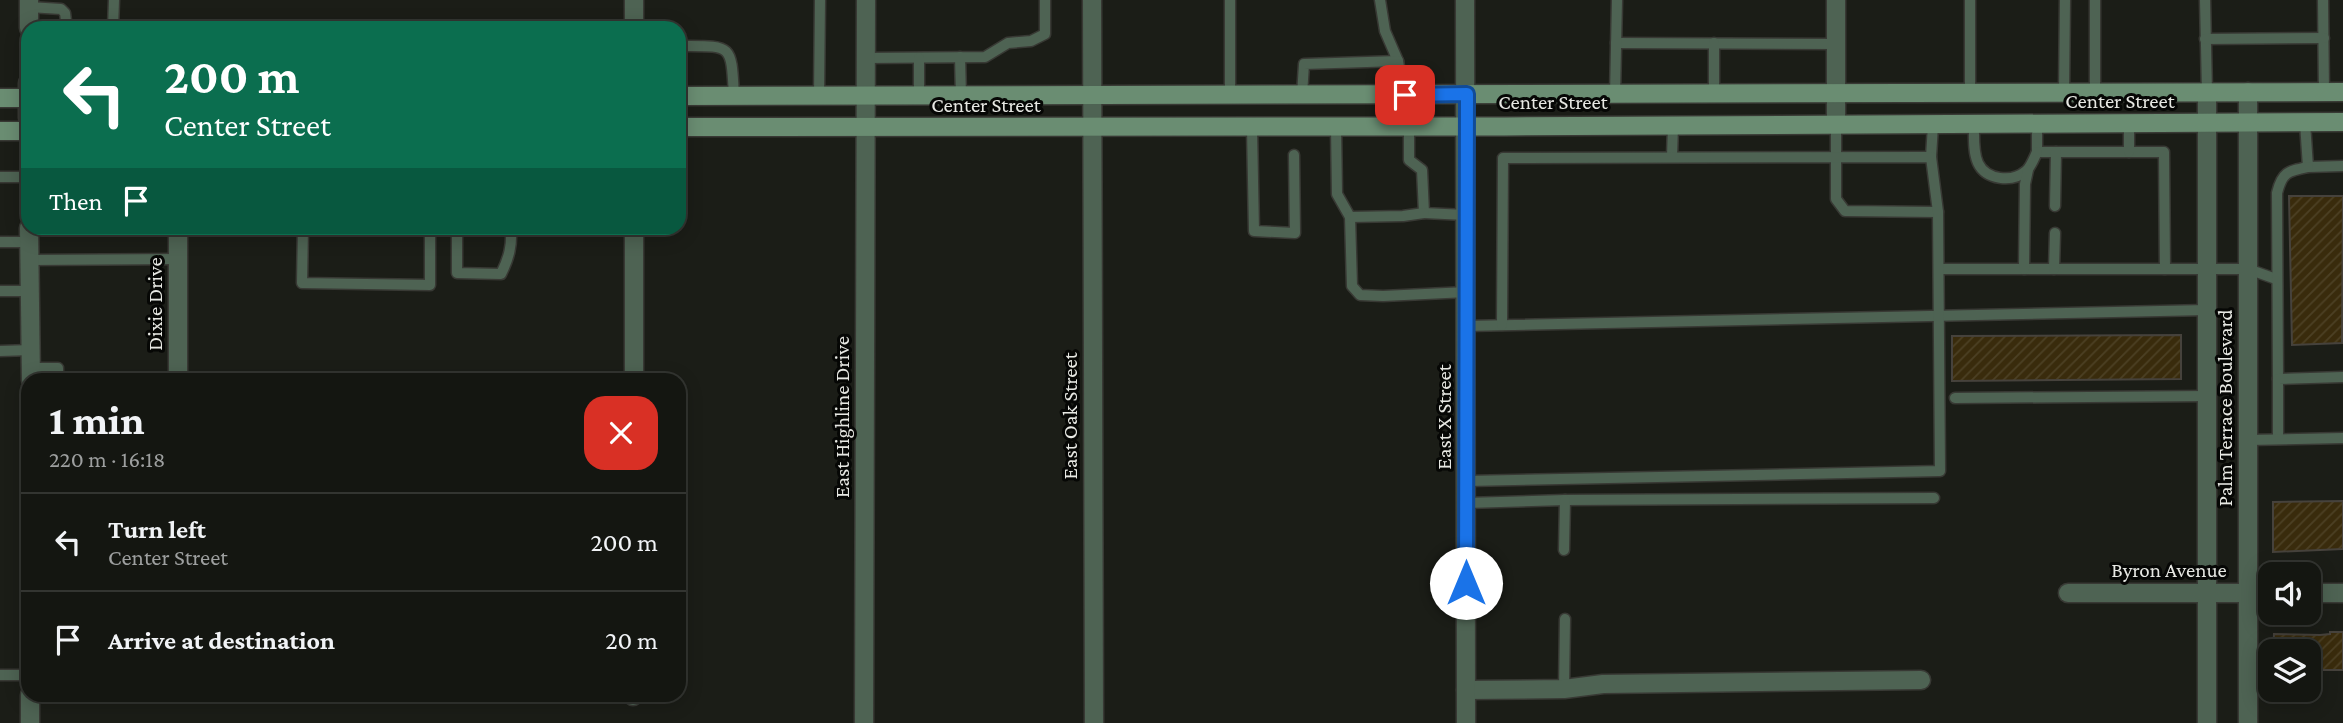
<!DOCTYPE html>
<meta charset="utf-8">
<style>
:root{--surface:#141611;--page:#21231f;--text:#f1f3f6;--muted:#9d9f9f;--line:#333531}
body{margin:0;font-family:"Crimson Pro",serif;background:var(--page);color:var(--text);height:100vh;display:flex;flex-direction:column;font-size:26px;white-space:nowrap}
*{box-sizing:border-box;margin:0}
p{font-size:23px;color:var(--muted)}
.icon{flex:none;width:38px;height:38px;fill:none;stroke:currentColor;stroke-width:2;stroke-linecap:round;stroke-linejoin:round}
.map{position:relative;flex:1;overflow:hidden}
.sheet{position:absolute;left:21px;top:373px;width:665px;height:329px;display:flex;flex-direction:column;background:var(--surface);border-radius:21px;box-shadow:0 4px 18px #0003,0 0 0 2px var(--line)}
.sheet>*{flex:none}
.banner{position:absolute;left:21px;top:21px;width:665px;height:214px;border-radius:21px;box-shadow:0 4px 18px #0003,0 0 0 2px var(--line);background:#0b6e4f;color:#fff;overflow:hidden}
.tools{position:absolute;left:2258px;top:562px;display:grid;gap:14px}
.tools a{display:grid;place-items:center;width:63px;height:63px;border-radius:14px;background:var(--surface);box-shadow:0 4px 18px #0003,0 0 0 2px var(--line);font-size:35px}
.pin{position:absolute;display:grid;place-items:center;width:60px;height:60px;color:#fff;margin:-30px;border-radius:14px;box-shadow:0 4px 10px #0006}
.me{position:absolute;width:77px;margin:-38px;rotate:0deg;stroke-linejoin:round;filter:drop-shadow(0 0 5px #0008)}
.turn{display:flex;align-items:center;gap:24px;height:147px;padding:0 28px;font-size:32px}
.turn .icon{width:91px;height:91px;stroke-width:2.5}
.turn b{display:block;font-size:49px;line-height:60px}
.then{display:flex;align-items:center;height:66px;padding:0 28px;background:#0003;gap:14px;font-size:26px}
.round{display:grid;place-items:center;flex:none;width:74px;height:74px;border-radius:21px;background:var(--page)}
.summary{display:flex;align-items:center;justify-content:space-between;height:119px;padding:0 28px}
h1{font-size:42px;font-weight:700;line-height:52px}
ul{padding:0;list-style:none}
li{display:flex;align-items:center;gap:21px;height:98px;padding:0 28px;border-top:2px solid var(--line)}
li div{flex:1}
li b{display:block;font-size:26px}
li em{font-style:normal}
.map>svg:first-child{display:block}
</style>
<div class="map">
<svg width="2343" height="723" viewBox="0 0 2343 723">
<defs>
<pattern id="building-hatch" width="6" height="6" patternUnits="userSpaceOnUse" patternTransform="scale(1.75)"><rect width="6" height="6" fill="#392b0c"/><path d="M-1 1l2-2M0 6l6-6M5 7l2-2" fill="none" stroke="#4c4024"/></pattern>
</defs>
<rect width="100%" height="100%" fill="#1b1d17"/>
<g fill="url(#building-hatch)" stroke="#46423c" stroke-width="2">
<path d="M2289,196H2343L2342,343L2292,345Z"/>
<path d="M2181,335V379L1952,381V336Z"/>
<path d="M2343,501V549L2273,552V502Z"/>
<path d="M2330,632H2343V670H2320V667H2308V651H2273L2274,634L2320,635L2330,634Z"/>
</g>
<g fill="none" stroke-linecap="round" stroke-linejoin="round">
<g stroke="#383934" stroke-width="13">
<g id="service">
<path d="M1230,0V95"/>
<path d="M1380,0L1385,31L1398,61"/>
<path d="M2095,0V93"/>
<path d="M2205,0L2207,92"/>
<path d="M2323,0L2324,92"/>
<path d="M29,7L61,9L65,13L67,28"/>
<path d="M113,28L114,0"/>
<path d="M2205,39L2324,38"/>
<path d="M1616,43L1836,44"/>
<path d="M1714,43V95"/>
<path d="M679,46C733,46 731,43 734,96"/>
<path d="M960,57L961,96"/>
<path d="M866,58L985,57L1008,43L1031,41L1045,34V0"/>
<path d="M919,58V96"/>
<path d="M1970,93V0"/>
<path d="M2064,93L2065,0"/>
<path d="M1302,95L1304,64L1398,61L1404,95"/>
<path d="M1615,95L1617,0"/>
<path d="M819,96L820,0"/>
<path d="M2305,123L2308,167L2343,166"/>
<path d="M2037,124V152H2164L2165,269"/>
<path d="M1836,125V199L1845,211L1938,212"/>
<path d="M1974,125C1974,137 1973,152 1978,163C1986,180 2012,183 2026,171C2031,167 2034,158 2037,152"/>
<path d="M1409,126V160L1422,170L1424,213L1466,215"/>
<path d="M1336,127L1337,194L1350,217L1352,286L1360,295L1383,296L1467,292"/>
<path d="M1252,129L1254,231L1295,233L1294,155"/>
<path d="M2129,152V124"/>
<path d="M1672,157L1673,125"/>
<path d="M1931,157L1933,125"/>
<path d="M0,177H28"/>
<path d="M2055,206L2056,152"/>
<path d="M1350,217L1403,216L1424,213"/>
<path d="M303,228L302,283L430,285V228"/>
<path d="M457,228V273L501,274C509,258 512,246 511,228"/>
<path d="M0,242H29"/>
<path d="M29,260L178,259"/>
<path d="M1939,269H2248L2276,279"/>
<path d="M2024,269L2025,184L2028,170"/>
<path d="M2054,269L2055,233"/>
<path d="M0,291H30"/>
<path d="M1466,326L2207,310"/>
<path d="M0,351L31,350"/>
<path d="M31,368H58V380"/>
<path d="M2278,379L2277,193C2282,172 2288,171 2308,167"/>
<path d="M1955,398L2207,396"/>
<path d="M2278,439V379L2343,377"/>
<path d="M2248,440L2343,438"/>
<path d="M1467,481L1940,471L1938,212L1931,157L1503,158L1502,325"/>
<path d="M1466,503L1565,500L1934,498"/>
<path d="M1564,550L1565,500"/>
<path d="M0,675H28"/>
<path d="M1564,689L1565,619"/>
</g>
</g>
<g stroke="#383934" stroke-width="21">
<g id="minor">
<path d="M634,0V28"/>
<path d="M1092,0L1094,723"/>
<path d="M1836,0V125"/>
<path d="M2207,92V723"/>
<path d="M2248,92V723"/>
<path d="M178,380V228"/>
<path d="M634,380V228"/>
<path d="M2068,593H2270"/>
<path d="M2308,593H2343"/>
<path d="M1466,690L1564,689L1603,684L1921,680"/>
<path d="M633,696V695"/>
<path d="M864,723L866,0"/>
</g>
</g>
<g stroke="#383934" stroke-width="21">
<g id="tertiary">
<path d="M1465,0L1466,723"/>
<path d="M29,28V0"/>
<path d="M28,83V118"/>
<path d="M29,228L31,380"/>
<path d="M30,695V723"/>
</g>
</g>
<g stroke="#383934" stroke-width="21">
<g id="secondary">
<path d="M679,96L2343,92"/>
<path d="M0,98H28"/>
<path d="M679,127C1234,128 1788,126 2343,122"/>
<path d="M0,131H28"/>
</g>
</g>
<use href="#service" stroke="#4e6353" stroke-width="10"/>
<use href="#minor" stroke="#4e6353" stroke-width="18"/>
<use href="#tertiary" stroke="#4e6353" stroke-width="18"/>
<use href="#secondary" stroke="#6a8d72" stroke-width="18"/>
</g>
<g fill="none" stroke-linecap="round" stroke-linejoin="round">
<g stroke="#114b97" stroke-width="18">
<path id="route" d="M1405,95L1467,94L1466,583"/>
</g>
<use href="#route" stroke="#1a73e8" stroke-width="12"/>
</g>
<g text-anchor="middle" stroke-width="6" stroke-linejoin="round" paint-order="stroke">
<g font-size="21" fill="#e7e8e3" stroke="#060705">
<text x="2120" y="108">Center Street</text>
<text x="1553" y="109">Center Street</text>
<text x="986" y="112">Center Street</text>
<text transform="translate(155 304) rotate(-90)" y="7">Dixie Drive</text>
<text transform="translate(2225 408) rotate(-90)" y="7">Palm Terrace Boulevard</text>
<text transform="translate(1070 416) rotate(-90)" y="7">East Oak Street</text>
<text transform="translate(842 417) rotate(-90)" y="7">East Highline Drive</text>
<text transform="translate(1444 417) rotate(-90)" y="7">East X Street</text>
<text x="2169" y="577">Byron Avenue</text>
</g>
</g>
</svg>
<div class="tools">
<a><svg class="icon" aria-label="sound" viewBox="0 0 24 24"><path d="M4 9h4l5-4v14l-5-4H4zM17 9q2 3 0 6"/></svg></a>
<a><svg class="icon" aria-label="layers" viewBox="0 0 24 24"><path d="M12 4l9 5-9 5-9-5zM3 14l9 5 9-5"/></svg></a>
</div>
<div class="pin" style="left:1405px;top:95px;background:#d93025"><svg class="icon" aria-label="arrive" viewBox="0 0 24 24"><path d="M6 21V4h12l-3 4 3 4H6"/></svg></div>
<svg class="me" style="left:1466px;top:583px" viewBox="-20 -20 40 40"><circle r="19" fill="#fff"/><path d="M0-13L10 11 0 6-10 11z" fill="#1a73e8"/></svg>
<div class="banner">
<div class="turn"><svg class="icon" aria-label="left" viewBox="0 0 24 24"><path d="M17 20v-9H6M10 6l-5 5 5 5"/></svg><div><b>200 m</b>Center Street</div></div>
<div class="then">Then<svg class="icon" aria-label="arrive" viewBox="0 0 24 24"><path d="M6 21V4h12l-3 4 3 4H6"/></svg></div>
</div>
<section class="sheet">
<div class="summary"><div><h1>1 min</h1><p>220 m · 16:18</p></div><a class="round" style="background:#d93025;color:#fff"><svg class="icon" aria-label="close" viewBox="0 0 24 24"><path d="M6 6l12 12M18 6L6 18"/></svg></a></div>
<ul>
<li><svg class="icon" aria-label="left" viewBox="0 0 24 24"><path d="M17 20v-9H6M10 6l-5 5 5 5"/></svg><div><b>Turn left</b><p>Center Street</p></div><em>200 m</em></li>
<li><svg class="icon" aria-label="arrive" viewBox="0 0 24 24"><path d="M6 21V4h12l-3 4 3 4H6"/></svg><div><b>Arrive at destination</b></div><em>20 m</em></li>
</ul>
</section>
</div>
